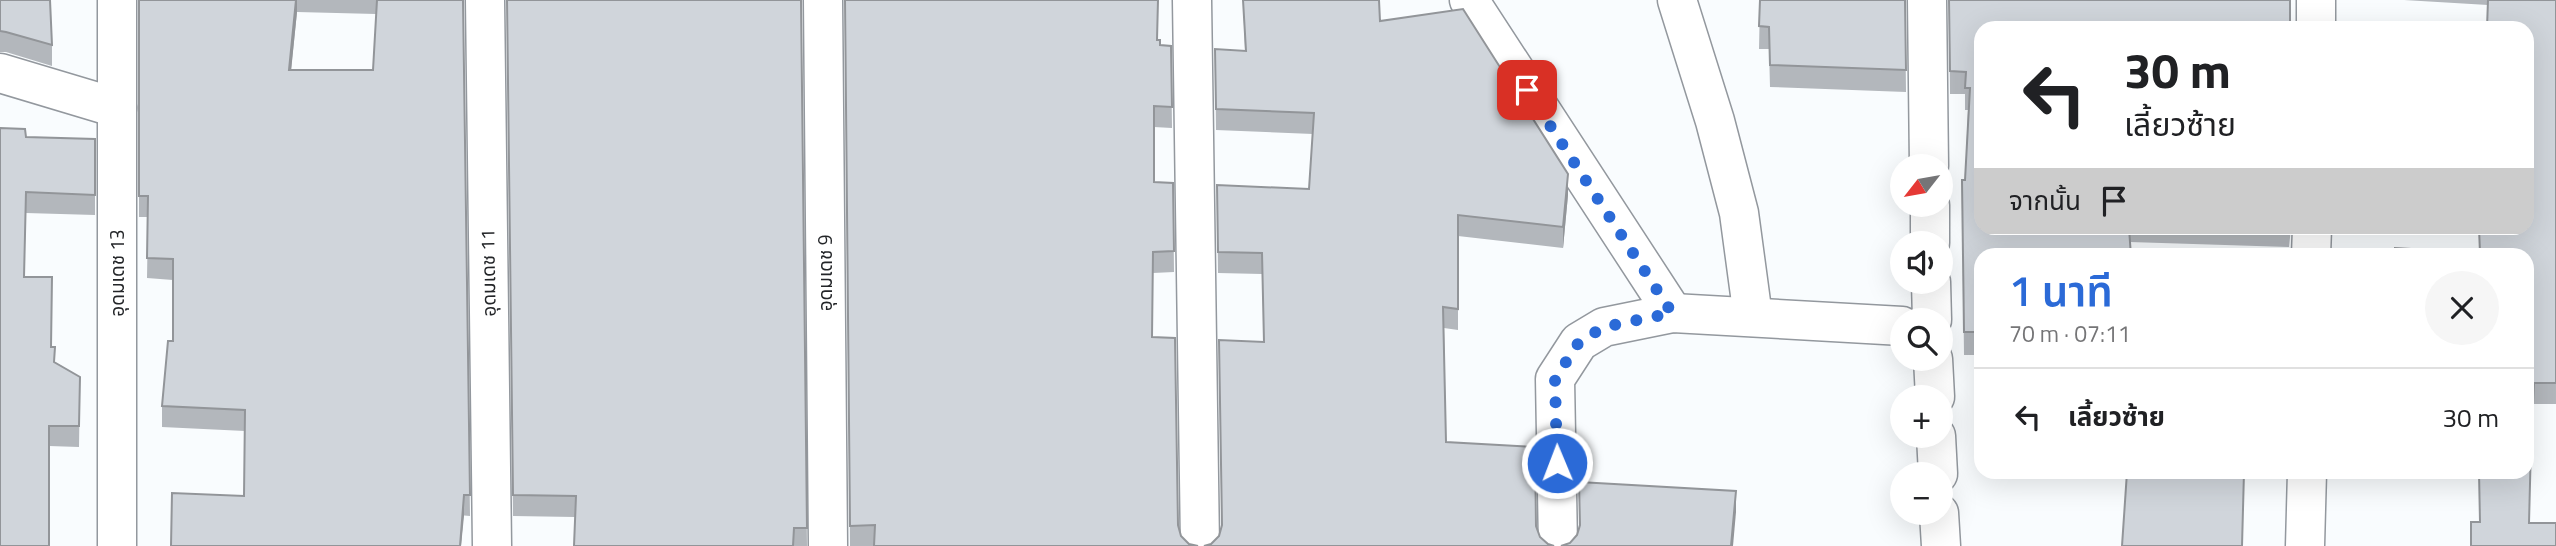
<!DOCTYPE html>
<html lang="th">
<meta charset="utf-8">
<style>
:root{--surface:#fff;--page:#f6f6f6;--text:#202124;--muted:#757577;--line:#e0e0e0;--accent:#2b6ad7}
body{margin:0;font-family:"Titillium Web","Noto Sans Thai",sans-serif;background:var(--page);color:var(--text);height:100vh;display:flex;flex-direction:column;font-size:26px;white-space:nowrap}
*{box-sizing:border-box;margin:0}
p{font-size:23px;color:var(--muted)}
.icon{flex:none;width:38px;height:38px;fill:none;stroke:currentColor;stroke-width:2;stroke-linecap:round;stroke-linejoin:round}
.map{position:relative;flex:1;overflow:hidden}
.drawer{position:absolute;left:1974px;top:248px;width:560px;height:231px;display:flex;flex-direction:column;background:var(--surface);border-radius:21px;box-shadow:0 7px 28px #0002}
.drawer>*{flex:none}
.guide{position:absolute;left:1974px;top:21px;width:560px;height:214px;border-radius:21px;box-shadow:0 7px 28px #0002;background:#fff;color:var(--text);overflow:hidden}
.needle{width:46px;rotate:239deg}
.buttons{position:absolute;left:1890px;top:154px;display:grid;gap:14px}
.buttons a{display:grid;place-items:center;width:63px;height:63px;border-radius:50%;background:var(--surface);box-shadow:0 7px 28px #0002;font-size:35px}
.pin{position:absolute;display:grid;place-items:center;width:60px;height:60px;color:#fff;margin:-30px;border-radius:14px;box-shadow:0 4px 10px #0006}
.me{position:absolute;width:77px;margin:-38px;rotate:359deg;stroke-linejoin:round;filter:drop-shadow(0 0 5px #0008)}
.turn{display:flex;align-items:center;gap:24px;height:147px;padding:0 35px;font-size:32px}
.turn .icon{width:91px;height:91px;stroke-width:2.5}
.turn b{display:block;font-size:49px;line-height:60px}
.then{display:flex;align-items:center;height:66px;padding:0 35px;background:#0003;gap:14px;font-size:26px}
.round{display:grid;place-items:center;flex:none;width:74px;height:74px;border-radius:37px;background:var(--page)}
.head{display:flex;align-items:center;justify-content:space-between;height:119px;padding:0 35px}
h1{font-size:42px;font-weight:600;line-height:52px;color:var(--accent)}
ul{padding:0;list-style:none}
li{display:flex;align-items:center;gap:21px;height:98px;padding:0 35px;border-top:2px solid var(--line)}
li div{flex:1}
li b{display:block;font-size:26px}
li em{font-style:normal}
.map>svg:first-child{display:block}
</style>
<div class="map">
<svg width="2556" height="546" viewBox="0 0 2556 546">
<rect width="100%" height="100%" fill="#f9fcfe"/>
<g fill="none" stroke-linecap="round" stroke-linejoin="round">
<g stroke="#93989e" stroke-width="41">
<g id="minor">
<path d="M485,0L492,546"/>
<path d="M823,0L828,546"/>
<path d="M1192,0L1200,546"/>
<path d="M1469,0L1673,313"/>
<path d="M1677,0L1715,121L1739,213L1753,317"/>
<path d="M1927,0L1929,166"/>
<path d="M2316,28V0"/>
<path d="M0,73L117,108"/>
<path d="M1930,205V243"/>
<path d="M2311,256L2312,228"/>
<path d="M1931,282L1932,320"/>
<path d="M1933,359L1935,397"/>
<path d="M1936,436L1938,474"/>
<path d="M1939,513L1941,546"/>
<path d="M117,546V0"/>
<path d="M1558,546L1555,379L1579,342L1604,327L1673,313L1902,326"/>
<path d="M2305,546L2307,472"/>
</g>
</g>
<use href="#minor" stroke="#fff" stroke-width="38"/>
</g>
<g fill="#b3b7bc" fill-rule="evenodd">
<path d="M0,0L52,45V66L6,52H0Z"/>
<path d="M139,0H463L470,516L244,496L245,431L162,427V406L173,341V280L147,278L148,217H139ZM297,12L376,14L373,70H291Z"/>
<path d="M507,0H801L807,546H574L575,517L513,516Z"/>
<path d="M845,0L1157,40L1160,45L1171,46L1172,128L1154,127V182L1173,183L1174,272L1153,273L874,546H850Z"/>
<path d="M1243,0H1379L1380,21L1568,195L1563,248L1458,236V330L1444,328L1446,442L1536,526L1540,537L1548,544H1211L1219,536L1264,342L1262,274L1218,273L1217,185L1309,189L1313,134L1216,130L1215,49L1245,51Z"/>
<path d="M1760,0H1905L1906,92L1770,87L1769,49H1759Z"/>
<path d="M1949,0L1981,28V228H2291L2289,247L2130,242L1981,256V355H1964L1962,180H1965L1968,110H1965V94H1950Z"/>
<path d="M2404,0H2556V404H2534L2531,465L2480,522L2479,253L2488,5Z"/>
<path d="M26,137L95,139V215L26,213L24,277L51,347L55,362L80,377L79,447L49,446L0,546Z"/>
</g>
<g fill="#929599">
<path d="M296,0H297V12L289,91V70Z"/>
<path d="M1568,174V195L1563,248V227Z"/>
<path d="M2534,383V404L2531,465V444Z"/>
<path d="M1736,491V512L1733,546H1731Z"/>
<path d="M464,495V516L461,546H460Z"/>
</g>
<g fill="#d0d5db" stroke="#929599" stroke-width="2">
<path d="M0,0H50L52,45L6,32L0,31Z"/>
<path d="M139,0H296L289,70H373L377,0H463L470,495H464L460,546H171L172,493L244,496L245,410L162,406L168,341H173V259L147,258L148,196H139Z"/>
<path d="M507,0H801L807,528H794L793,546H574L576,496L513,495Z"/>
<path d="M845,0H1158L1157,40H1160V45L1171,46L1172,107L1154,106V182L1173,183L1174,251L1153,252L1152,337L1175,338L1178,525L1181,536L1189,544L1198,546H874L875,525L850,526Z"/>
<path d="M1243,0H1379L1380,21L1463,9L1568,174L1563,227L1458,215V309L1443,307L1446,442L1535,447L1536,526L1540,537L1548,544L1554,546H1204L1211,544L1219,536L1222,525L1219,340L1264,342L1262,253L1218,252L1217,185L1309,189L1314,113L1216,109L1215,49L1246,51Z"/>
<path d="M1760,0H1905L1906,70L1770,65L1769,27L1759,26Z"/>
<path d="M1949,0H2290V28H1981V228H2129L2131,256H1981V332H1964L1962,180H1965L1970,88H1965L1966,72L1950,71Z"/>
<path d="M2488,0H2556V383H2534L2531,444L2529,523H2556V546H2471V522H2480L2479,472H2527V256H2395V248L2480,253L2479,228H2527V28H2487Z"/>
<path d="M0,128L25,129L26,137L95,139V195L26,192L24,277H52L51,347H55L54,362L80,377L79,426H49V546H0Z"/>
<path d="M2127,472H2244L2242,546H2122Z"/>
<path d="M1579,482L1736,491L1731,546H1561L1570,543L1577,535L1580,525Z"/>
</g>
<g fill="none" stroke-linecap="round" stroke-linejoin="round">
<path stroke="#2b6ad7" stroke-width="12" stroke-dasharray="0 21.6" d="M1527,90L1672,313L1604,327L1579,342L1555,379L1557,463"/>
</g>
<g text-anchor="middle" stroke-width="7" stroke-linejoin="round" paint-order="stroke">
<g font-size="19" fill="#232528" stroke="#fff">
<text transform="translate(117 273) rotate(-90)" y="7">อุดมเดช 13</text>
<text transform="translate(488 273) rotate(-91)" y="7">อุดมเดช 11</text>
<text transform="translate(825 273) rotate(-90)" y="7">อุดมเดช 9</text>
</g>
</g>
</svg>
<div class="buttons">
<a><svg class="needle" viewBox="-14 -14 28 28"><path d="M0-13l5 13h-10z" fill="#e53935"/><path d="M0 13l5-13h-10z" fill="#757577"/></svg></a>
<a><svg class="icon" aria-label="sound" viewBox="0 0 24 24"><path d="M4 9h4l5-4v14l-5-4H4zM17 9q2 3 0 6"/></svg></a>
<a><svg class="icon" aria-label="search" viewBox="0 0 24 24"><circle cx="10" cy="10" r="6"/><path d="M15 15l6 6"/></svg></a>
<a>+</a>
<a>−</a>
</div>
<div class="pin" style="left:1527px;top:90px;background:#d93025"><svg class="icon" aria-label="arrive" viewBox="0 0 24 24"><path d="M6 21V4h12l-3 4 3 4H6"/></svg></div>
<svg class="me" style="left:1557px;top:463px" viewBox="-20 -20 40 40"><circle r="17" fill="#2b6ad7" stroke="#fff" stroke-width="3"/><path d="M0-11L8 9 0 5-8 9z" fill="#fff"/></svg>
<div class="guide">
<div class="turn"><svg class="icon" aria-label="left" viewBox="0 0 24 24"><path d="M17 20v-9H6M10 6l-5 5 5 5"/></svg><div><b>30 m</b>เลี้ยวซ้าย</div></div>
<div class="then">จากนั้น<svg class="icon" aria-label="arrive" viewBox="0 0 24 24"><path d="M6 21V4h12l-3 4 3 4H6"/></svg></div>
</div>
<section class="drawer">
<div class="head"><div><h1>1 นาที</h1><p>70 m · 07:11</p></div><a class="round"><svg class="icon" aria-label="close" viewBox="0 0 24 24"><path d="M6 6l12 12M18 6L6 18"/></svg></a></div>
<ul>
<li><svg class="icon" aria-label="left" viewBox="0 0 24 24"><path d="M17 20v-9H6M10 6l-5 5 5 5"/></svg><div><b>เลี้ยวซ้าย</b></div><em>30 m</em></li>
</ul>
</section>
</div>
